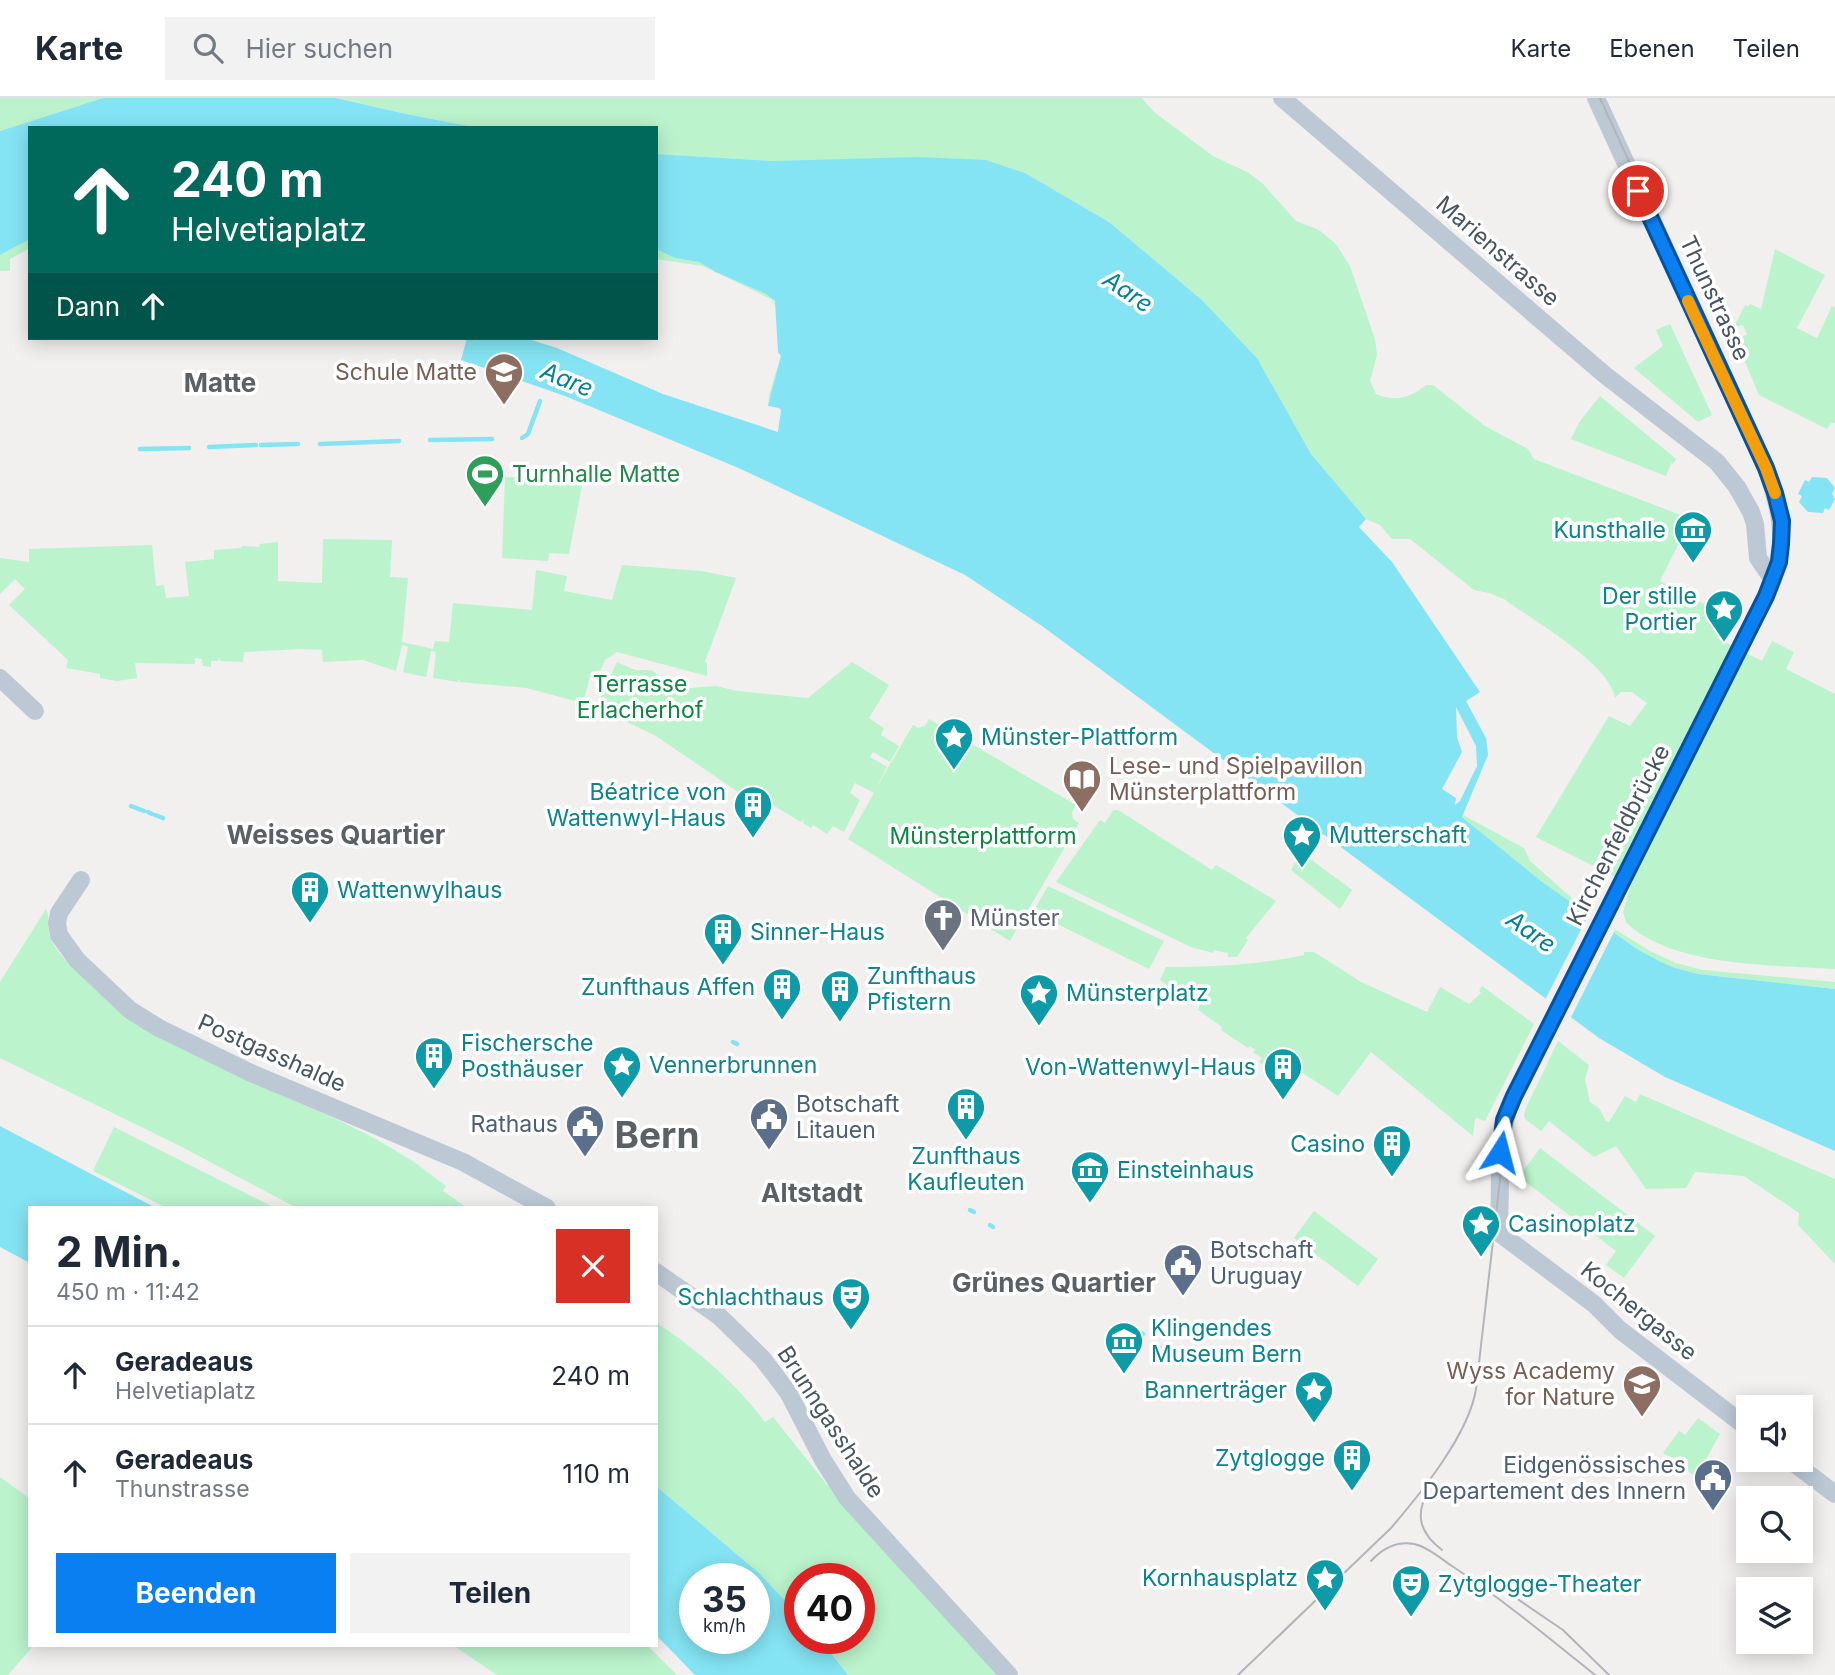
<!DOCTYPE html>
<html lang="de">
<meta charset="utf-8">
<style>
:root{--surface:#fff;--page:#f2f2f3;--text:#1f2937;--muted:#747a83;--line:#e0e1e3;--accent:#0a7ff2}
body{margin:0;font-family:Inter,sans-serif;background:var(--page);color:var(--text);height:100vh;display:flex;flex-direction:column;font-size:26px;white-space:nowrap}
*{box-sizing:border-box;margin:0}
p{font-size:23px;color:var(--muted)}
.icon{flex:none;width:38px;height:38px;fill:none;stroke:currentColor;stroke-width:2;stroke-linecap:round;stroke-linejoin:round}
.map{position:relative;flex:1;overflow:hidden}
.details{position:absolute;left:28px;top:1108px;width:630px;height:441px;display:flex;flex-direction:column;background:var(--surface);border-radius:0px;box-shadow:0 4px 18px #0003}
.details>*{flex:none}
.banner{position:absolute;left:28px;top:28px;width:630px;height:214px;border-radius:0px;box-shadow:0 4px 18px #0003;background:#00695c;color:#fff;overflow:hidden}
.controls{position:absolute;left:1736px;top:1297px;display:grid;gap:14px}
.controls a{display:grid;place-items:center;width:77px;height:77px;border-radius:0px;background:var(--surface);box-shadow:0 4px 18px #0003;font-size:35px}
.speed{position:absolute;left:679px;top:1465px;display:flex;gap:14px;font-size:35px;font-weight:700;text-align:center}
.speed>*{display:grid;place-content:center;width:91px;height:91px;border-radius:50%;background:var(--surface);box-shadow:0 4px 18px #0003;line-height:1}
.speed small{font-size:18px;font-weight:400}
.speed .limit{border:10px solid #d22;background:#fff;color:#111}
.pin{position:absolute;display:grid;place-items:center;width:60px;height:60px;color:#fff;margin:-30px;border:4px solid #fff;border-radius:50%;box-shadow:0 2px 7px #0007}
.me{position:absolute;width:77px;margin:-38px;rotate:9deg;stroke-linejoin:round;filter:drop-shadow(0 0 5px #0008)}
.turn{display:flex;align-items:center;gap:24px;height:147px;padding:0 28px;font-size:32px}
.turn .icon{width:91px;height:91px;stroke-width:2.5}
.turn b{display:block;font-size:49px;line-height:60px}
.then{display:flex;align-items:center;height:66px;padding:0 28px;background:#0003;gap:14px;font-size:26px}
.round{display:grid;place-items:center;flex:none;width:74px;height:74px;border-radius:0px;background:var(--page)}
.headline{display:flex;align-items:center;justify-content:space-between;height:119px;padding:0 28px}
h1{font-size:42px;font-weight:700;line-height:52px}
.action{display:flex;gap:14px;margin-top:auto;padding:14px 28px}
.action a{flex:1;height:80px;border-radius:0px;background:var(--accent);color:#fff;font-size:28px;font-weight:700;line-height:80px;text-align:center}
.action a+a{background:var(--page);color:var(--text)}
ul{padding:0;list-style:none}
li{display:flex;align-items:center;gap:21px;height:98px;padding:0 28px;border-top:2px solid var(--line)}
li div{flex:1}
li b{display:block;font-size:26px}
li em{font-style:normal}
header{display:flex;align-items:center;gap:42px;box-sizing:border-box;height:98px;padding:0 35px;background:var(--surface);border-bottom:2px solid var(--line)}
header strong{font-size:33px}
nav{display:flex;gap:38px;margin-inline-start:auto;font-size:24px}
.search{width:490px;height:63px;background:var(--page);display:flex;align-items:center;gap:18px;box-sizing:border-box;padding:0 24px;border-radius:0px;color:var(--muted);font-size:26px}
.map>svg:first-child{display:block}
</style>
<header>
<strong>Karte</strong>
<div class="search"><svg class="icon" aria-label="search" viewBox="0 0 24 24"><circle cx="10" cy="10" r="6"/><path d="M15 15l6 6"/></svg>Hier suchen</div>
<nav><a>Karte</a><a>Ebenen</a><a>Teilen</a></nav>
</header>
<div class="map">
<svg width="1835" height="1577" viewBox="0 0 1835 1577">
<rect width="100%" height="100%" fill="#f2efef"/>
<g fill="#baf3cc">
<path d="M0,0H103L0,33Z"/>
<path d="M337,0H1142L1154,14L1213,58L1249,75L1263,86L1296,123L1319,132L1336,146L1350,168L1375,241L1377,257L1370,283L1376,296C1393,304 1412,300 1426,287H1433L1485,328L1528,351L1534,361L1691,421L1660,483L1727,518L1717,540L1762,563L1772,543L1794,554L1786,571L1835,596V871C1776,867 1669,869 1626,824L1623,814L1631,787L1536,739L1609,618L1630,628L1647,605L1632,594H1621L1615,600C1609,565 1534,523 1504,501L1489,495L1474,492L1410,441H1392L1380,427L1366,421L1311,356L1257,260L1202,202L1109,124L1025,75L985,62L774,63L672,57L656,56V30H479L406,16Z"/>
<path d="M30,141V150L10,161V173H0V157Z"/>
<path d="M656,151L675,160L699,164L770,198L776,207L778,254L782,258L768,308L769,297L781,258L778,253L776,209L771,201L703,168L656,161Z"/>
<path d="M1775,151L1825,177L1797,230L1817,240L1832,208L1835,210V325H1831L1827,331L1759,297L1734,238L1740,241L1747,236L1743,227L1734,229L1745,207L1748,208L1750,206L1761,211Z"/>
<path d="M1670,226L1712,317L1698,324L1634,270L1663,248L1656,232Z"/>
<path d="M1600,298L1676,361L1673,366L1671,365L1666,378L1571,341L1580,323Z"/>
<path d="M505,379L583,382L569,456L549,455L548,463L502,460Z"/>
<path d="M323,441L392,442L390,479L408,480L402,544L433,551L435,543L449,544L453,505L532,512L536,472L567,478L564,493L612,502L622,467L701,473L736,480L705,564L707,565V578L617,554L605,562L597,580L590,579L583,605L526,590L460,584L459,581L458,584L433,580L436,554L431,553L426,579L403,574L408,549L402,547L396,573L363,562L323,564L322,552L300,551L244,554L243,564L220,563L219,560L218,563H211V569L203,568L202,561L195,560V566L135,565L137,580L117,583L100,580V576L66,570L68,562L9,507L25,491L15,481L0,496V460L29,464V451L152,447L156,488L164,487L166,500L189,498L185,464L214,461V452L241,450L242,448L259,449L260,446L278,444V483L322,485Z"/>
<path d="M617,564L635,572H651L660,578L663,584L678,591L716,588L737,593L808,600L852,564L889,587L869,620L884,630L881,637L899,648L890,664L873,654L870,659L887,669L875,692L913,627L918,630L925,628L929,621L1076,707L1072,714L1073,721L1079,725L1010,843L848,741L874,695L855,685L850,695L860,702L844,734L833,728L827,736L813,727L811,730L803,725L804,721L801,724L746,691L741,696L656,638L596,609Z"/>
<path d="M1113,712H1118L1212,772L1216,767L1276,803L1246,840L1248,842L1237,859H1228V855L1214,852L1213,855L1191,849L1056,784L1100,722L1105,725Z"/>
<path d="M1463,717L1524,750L1530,763L1590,816L1650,853L1676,865L1703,872L1835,884V891L1698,876L1675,870L1659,863L1637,851L1541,783L1462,719Z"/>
<path d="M1301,754L1352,792L1340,811L1291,772Z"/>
<path d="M1048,788L1164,843L1149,871L1033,814Z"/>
<path d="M46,811C50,819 47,825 49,833C51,847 61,857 70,867L248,983L332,1019L376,1041L414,1064L446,1088L443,1093L466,1109H295L178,1047L0,960V884Z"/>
<path d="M1304,854H1314L1361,884L1427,914L1440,889L1469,906L1481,895L1479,892L1482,888L1534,926L1485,1023L1477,1020L1475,1021L1473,1038L1371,954L1338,998L1283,962L1280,966L1275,962L1272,965L1270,963L1268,970L1259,964L1262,960L1253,954L1255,952L1250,948L1248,950L1221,932L1222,929L1198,912L1200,907L1191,901L1187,905L1166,890L1167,887L1160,882L1166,869C1212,869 1259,867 1304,857Z"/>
<path d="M1558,943L1589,967L1585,982L1590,1004L1599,1010L1606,1023L1609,1024L1625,998L1636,1004L1640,996L1835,1081V1166L1798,1127L1799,1115L1744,1078L1695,1074L1686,1090L1646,1091L1616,1048L1594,1059L1549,1023L1541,1033L1525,1021L1524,1017L1525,1012Z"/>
<path d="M114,1029L273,1109H165L93,1073Z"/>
<path d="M1540,1050L1655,1138L1624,1180L1606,1167L1616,1153L1519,1079Z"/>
<path d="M1314,1113L1378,1161L1358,1188L1294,1140Z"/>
<path d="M656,1224C698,1253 734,1283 765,1324L773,1319L828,1388L834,1384L1005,1577H848L819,1540H859V1480H800V1518L759,1475L656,1388Z"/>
<path d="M1698,1320L1720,1336L1696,1379L1687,1372L1686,1366C1678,1361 1671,1360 1663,1355L1679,1333L1685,1337Z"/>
<path d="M0,1379L30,1401V1547H34L8,1577H0Z"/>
<path d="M453,1547H647L677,1577H497Z"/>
</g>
<g fill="#84e4f3" fill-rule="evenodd">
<path d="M103,0H336L406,16L479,30H30V141L0,157V33Z"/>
<path d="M656,56L774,63L918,59L986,62L1025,75L1109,124L1202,202L1257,260L1311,356L1366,421L1359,429L1392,464L1480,594L1466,603L1486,640L1488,657L1462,719L1541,783L1637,851L1659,863L1675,870L1698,876L1835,891V1053L1665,979L1599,940L1042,528L965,477L741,371L565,298L461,262L467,240H525L557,250L663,296L778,334L781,312L779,310L768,308L781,258L778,254L775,203L766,196L716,174L699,164L675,160L656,151ZM1456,609L1476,648L1477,668L1460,703L1455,707L1456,700L1442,691L1462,654L1457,639Z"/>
<path d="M1812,379L1827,380L1835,390L1832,396L1835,401L1829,412L1825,410L1823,415L1808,414L1799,404L1802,398L1798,396L1805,382L1809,384Z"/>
<path d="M0,1028L154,1109L30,1110V1165L0,1149Z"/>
<path d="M656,1388L759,1475L800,1518V1540H819L848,1577H695L656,1537ZM695,1480H754V1540H695Z"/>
</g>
<path fill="#f2efef" d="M1590,814L1615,832L1569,923L1544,904Z"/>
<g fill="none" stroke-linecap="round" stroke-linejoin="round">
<g stroke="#84e4f3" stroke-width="4.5">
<path d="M522,340L528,336L540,303"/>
<path d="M430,342L492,341"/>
<path d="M320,346L399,343"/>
<path d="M261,347L298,346"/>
<path d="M209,349L256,347"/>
<path d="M140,351L189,350"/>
<path d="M131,708L144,713"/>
<path d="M148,714L152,716"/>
<path d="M155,717L163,720"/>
<path d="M404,791L408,793"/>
<path d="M434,802L439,804"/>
<path d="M733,944L737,946"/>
<path d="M762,962L766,964"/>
<path d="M970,1112L974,1114"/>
<path d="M990,1127L993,1129"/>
<path d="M1139,1234L1143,1236"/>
<path d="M1160,1250L1164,1253"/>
</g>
<g stroke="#bcc9d5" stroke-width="18">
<path d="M1282,0L1605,277L1717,364L1737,389L1751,414L1755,426L1758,460L1773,482"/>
<path d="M1596,0L1766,370C1783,418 1789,450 1766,498L1511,1004C1494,1046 1503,1090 1498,1134L1594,1206L1620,1232L1748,1330"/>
<path d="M0,580L35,613"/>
<path d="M81,782L59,815L57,825L59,837L77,862L130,912L159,930L251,975L463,1064L547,1110"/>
<path d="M656,1174L719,1218L762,1260L788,1294L823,1362L847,1400L1009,1577"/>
<path d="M1790,1362L1835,1396"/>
</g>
<g stroke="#b1b5ba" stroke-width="2">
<path d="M1692,223L1768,394L1776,429"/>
<path d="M1428,1394C1414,1418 1421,1436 1442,1452"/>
<path d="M1371,1463C1383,1450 1396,1443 1414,1446C1428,1449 1440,1460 1452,1468C1502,1501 1548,1539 1595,1577"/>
<path d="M1491,1483L1563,1532L1609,1577"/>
<path d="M1238,1577L1391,1430C1421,1395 1469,1336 1476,1291L1504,1047L1512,1010L1772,494C1786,460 1790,428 1779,392L1600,0"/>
</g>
</g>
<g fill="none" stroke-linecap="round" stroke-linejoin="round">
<g stroke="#06539d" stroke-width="18">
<path id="route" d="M1500,1054L1504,1022L1514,998L1766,498L1779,464L1781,446L1782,423L1775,395L1766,370L1638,93"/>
</g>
<use href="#route" stroke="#0a7ff2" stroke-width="12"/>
<path stroke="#f59e0b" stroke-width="12" d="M1688,203L1766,370L1775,395"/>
</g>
<defs>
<g id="school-pin" transform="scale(2.0125)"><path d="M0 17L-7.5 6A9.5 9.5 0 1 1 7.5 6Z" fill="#8d6e63" stroke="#fff"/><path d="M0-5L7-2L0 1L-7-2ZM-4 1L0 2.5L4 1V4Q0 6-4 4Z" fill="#fff"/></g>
<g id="stadium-pin" transform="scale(2.0125)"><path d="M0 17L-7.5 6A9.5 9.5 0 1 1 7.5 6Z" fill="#2e9e5b" stroke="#fff"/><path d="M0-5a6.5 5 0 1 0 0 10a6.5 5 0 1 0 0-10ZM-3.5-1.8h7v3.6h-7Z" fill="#fff"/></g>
<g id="museum-pin" transform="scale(2.0125)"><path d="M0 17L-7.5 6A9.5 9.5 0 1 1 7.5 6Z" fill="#0f9aa8" stroke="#fff"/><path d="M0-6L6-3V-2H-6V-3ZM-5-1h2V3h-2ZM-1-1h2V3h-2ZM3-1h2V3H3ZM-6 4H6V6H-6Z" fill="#fff"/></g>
<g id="sight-pin" transform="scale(2.0125)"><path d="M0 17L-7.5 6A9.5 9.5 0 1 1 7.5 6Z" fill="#0f9aa8" stroke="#fff"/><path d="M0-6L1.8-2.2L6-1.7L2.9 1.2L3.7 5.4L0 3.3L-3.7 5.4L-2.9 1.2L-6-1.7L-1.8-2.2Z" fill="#fff"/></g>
<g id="library-pin" transform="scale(2.0125)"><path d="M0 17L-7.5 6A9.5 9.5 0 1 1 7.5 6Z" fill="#8d6e63" stroke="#fff"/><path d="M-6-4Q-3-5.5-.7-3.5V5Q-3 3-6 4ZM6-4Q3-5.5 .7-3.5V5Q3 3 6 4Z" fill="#fff"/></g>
<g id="building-pin" transform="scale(2.0125)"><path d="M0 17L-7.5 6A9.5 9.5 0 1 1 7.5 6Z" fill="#0f9aa8" stroke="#fff"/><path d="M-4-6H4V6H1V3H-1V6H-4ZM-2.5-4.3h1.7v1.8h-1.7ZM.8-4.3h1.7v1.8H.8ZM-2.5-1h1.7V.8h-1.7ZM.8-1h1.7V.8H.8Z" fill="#fff"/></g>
<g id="church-pin" transform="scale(2.0125)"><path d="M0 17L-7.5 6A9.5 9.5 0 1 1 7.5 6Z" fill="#6b7280" stroke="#fff"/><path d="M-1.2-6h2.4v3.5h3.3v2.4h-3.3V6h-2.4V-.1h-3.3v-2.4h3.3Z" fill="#fff"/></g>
<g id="civic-pin" transform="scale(2.0125)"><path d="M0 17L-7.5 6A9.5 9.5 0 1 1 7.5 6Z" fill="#5c6f8a" stroke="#fff"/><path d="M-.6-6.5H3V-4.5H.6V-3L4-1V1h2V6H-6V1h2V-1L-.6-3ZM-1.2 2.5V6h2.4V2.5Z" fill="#fff"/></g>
<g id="theatre-pin" transform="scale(2.0125)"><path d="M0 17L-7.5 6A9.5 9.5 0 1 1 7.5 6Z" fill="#0f9aa8" stroke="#fff"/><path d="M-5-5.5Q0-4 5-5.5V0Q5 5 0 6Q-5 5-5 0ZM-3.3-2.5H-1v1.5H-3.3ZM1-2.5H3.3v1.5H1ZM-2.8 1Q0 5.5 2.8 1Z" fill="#fff"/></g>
<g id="university-pin" transform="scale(2.0125)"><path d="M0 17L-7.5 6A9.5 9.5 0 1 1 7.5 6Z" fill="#8d6e63" stroke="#fff"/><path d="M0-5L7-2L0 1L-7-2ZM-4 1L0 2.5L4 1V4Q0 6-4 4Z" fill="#fff"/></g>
</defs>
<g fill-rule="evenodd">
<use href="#school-pin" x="504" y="274"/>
<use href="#stadium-pin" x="485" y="376"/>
<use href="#museum-pin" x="1693" y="432"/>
<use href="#sight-pin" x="1724" y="511"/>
<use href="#sight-pin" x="954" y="639"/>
<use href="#library-pin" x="1082" y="681"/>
<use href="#building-pin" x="753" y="707"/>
<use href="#sight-pin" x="1302" y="737"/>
<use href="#building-pin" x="310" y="792"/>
<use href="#church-pin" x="943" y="820"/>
<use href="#building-pin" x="723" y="834"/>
<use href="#building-pin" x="782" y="889"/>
<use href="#building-pin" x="840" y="891"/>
<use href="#sight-pin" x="1039" y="895"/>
<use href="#building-pin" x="434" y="958"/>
<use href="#sight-pin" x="622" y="967"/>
<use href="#building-pin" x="1283" y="969"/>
<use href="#building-pin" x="966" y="1009"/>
<use href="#civic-pin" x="769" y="1019"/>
<use href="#civic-pin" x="585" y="1026"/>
<use href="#building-pin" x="1392" y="1046"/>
<use href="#museum-pin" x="1090" y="1072"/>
<use href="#sight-pin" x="1481" y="1126"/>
<use href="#civic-pin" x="1183" y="1165"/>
<use href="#theatre-pin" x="851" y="1199"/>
<use href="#museum-pin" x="1124" y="1243"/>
<use href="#university-pin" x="1642" y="1286"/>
<use href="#sight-pin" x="1314" y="1292"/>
<use href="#building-pin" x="1352" y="1360"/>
<use href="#civic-pin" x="1713" y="1380"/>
<use href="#sight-pin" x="1325" y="1480"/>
<use href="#theatre-pin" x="1411" y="1486"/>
</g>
<g text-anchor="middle" stroke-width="7" stroke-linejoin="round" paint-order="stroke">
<g font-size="23" fill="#46555f" stroke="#fff">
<text transform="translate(1498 153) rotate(41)" y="8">Marienstrasse</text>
<text transform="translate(1715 200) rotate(65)" y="8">Thunstrasse</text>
<text transform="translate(1618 737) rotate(-63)" y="8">Kirchenfeldbrücke</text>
<text transform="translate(272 955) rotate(24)" y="8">Postgasshalde</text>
<text transform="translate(1639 1213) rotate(39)" y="8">Kochergasse</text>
<text transform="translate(831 1324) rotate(57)" y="8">Brunngasshalde</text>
</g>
<g font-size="23" fill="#785e54" stroke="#fff" text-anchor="end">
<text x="477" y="282">Schule Matte</text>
<text x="1109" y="676" text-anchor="start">Lese- und Spielpavillon<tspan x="1109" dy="26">Münsterplattform</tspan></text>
<text x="1615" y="1281">Wyss Academy<tspan x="1615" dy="26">for Nature</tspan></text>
</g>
<g font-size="23" fill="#27864d" stroke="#fff" text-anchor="start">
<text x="512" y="384">Turnhalle Matte</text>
</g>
<g font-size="23" fill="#0d838f" stroke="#fff" text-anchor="start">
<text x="1666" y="440" text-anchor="end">Kunsthalle</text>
<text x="1697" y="506" text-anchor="end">Der stille<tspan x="1697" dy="26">Portier</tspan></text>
<text x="981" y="647">Münster-Plattform</text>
<text x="726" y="702" text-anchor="end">Béatrice von<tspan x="726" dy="26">Wattenwyl-Haus</tspan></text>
<text x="1329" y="745">Mutterschaft</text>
<text x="337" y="800">Wattenwylhaus</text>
<text x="750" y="842">Sinner-Haus</text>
<text x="867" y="886">Zunfthaus<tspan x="867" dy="26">Pfistern</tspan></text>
<text x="755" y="897" text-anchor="end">Zunfthaus Affen</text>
<text x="1066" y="903">Münsterplatz</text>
<text x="461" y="953">Fischersche<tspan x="461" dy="26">Posthäuser</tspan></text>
<text x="649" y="975">Vennerbrunnen</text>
<text x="1256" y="977" text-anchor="end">Von-Wattenwyl-Haus</text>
<text x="1365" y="1054" text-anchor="end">Casino</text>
<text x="966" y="1066" text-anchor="middle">Zunfthaus<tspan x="966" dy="26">Kaufleuten</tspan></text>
<text x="1117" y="1080">Einsteinhaus</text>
<text x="1508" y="1134">Casinoplatz</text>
<text x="824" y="1207" text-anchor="end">Schlachthaus</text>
<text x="1151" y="1238">Klingendes<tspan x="1151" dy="26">Museum Bern</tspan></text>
<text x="1287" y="1300" text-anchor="end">Bannerträger</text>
<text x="1325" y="1368" text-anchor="end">Zytglogge</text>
<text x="1298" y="1488" text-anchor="end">Kornhausplatz</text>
<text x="1438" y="1494">Zytglogge-Theater</text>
</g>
<g font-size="23" fill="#0f8743" stroke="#fff">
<text x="640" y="594">Terrasse<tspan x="640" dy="26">Erlacherhof</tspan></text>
<text x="983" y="746">Münsterplattform</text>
</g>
<g font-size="23" fill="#5b616d" stroke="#fff" text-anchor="start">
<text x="970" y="828">Münster</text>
</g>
<g font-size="23" fill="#4e5e75" stroke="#fff" text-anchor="start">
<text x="796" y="1014">Botschaft<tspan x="796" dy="26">Litauen</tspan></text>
<text x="558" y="1034" text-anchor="end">Rathaus</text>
<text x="1210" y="1160">Botschaft<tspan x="1210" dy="26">Uruguay</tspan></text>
<text x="1686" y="1375" text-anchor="end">Eidgenössisches<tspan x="1686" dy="26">Departement des Innern</tspan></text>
</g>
<g font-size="24" font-style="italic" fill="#038196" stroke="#fff">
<text transform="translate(1128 194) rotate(34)" y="8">Aare</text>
<text transform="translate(567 282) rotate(22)" y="8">Aare</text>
<text transform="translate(1531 834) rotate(35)" y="8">Aare</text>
</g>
<g font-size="26" font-weight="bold" fill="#5b6065" stroke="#fff">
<text x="220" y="294">Matte</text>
<text x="336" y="746">Weisses Quartier</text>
<text x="812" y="1104">Altstadt</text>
<text x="1054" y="1194">Grünes Quartier</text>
</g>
<g font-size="37" font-weight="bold" fill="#5b6065" stroke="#fff">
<text x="657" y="1050">Bern</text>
</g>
</g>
</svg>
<div class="controls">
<a><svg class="icon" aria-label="sound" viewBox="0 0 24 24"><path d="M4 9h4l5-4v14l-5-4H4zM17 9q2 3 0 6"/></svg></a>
<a><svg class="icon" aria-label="search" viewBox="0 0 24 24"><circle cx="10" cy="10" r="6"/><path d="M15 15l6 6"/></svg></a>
<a><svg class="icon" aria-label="layers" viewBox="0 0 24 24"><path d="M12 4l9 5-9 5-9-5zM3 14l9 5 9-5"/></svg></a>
</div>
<div class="speed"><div>35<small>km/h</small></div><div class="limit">40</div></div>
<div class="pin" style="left:1638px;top:93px;background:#d93025"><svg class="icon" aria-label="arrive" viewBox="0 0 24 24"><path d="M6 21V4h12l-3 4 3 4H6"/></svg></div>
<svg class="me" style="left:1500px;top:1054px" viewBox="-20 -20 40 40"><path d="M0-17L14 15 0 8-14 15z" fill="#0a7ff2" stroke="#fff" stroke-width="4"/></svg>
<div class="banner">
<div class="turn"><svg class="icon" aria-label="ahead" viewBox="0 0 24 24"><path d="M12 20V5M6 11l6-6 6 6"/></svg><div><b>240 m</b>Helvetiaplatz</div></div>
<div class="then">Dann<svg class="icon" aria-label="ahead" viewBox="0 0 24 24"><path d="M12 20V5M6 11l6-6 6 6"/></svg></div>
</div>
<section class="details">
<div class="headline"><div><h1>2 Min.</h1><p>450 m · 11:42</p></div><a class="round" style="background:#d93025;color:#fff"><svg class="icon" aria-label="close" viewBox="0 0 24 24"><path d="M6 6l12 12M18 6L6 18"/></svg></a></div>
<ul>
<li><svg class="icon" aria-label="ahead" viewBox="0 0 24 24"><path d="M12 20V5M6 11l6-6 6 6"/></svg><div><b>Geradeaus</b><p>Helvetiaplatz</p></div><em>240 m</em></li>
<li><svg class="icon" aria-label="ahead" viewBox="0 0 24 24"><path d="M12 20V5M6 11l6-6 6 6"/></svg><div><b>Geradeaus</b><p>Thunstrasse</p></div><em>110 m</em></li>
</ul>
<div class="action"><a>Beenden</a><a>Teilen</a></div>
</section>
</div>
